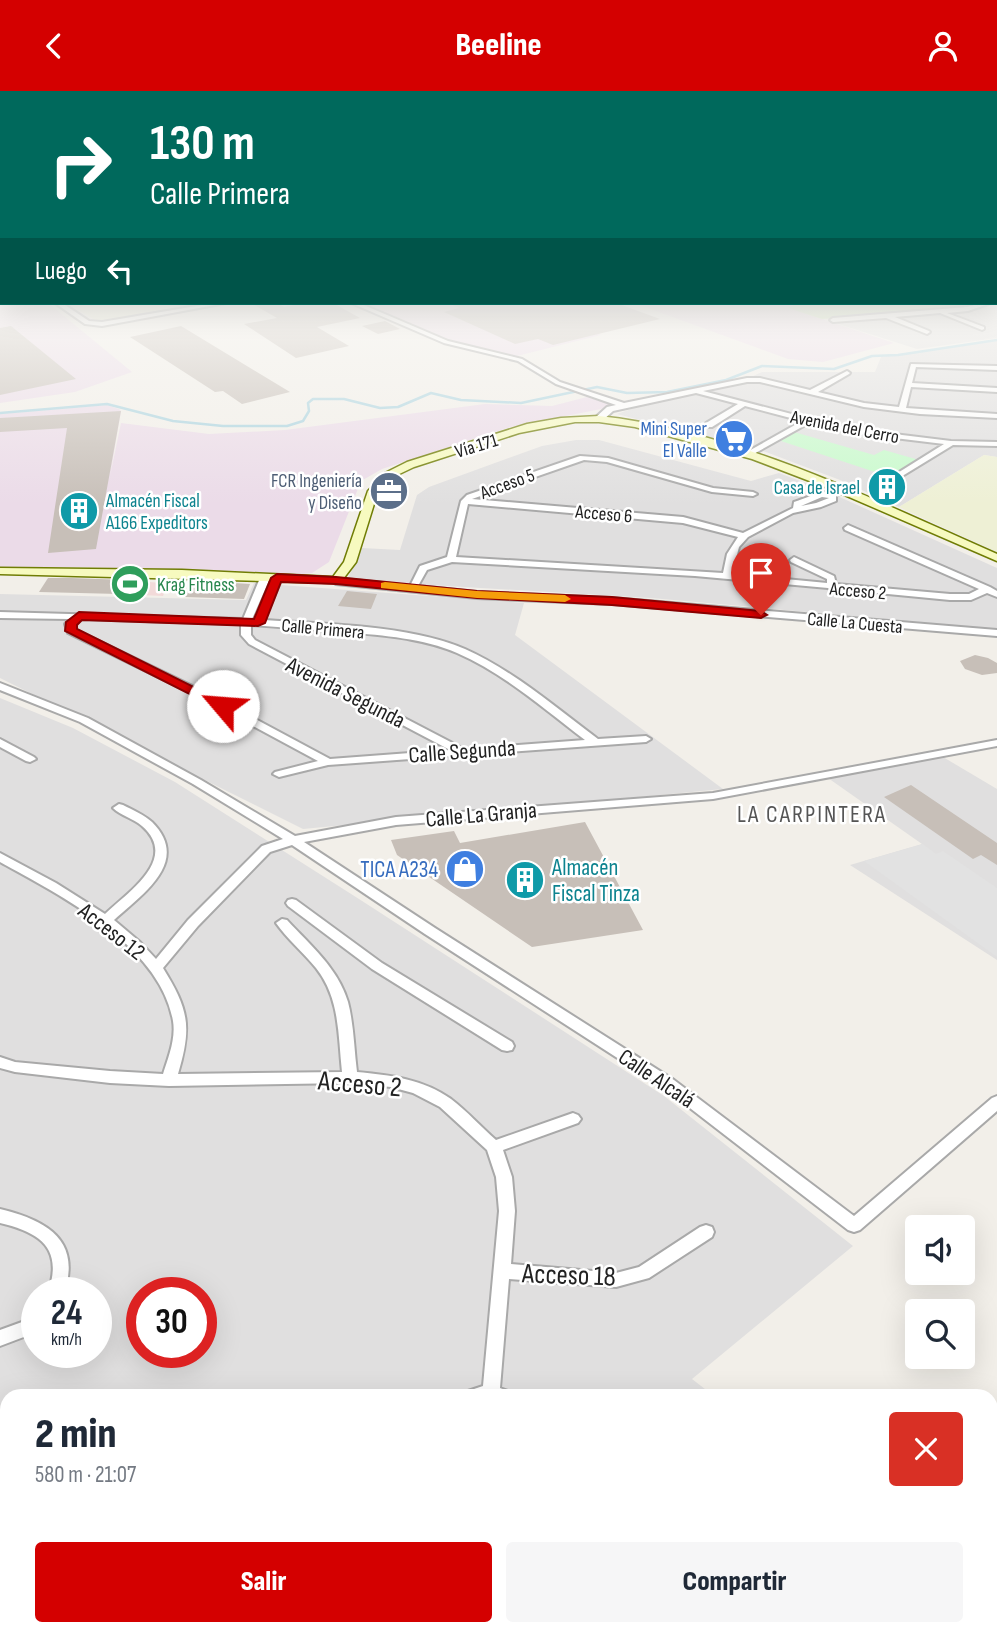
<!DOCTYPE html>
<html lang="es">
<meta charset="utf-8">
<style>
:root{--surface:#fff;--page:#f6f6f7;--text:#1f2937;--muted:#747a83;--accent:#d40000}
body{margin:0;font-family:"Sofia Sans Condensed",sans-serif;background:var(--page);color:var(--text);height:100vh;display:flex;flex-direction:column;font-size:26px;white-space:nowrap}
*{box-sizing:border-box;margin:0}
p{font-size:23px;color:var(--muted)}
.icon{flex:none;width:38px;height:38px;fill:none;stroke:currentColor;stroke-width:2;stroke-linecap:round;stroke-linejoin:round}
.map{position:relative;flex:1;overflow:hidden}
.drawer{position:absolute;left:0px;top:1298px;width:998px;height:247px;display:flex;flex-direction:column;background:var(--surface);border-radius:21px 21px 0 0;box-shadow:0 7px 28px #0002}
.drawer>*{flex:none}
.guide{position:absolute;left:0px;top:0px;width:998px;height:214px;box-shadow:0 7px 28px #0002;background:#00695c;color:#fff;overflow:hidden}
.controls{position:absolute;left:905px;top:1124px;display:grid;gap:14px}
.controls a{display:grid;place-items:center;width:70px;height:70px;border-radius:7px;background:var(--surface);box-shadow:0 7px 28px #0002;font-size:35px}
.speed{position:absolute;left:21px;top:1186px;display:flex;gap:14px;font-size:35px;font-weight:700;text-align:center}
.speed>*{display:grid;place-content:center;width:91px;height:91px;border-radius:50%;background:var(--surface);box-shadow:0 7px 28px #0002;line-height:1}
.speed small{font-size:18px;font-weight:400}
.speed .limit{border:10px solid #d22;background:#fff;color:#111}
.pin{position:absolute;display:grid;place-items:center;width:60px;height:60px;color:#fff;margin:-72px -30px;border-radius:50% 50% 50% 0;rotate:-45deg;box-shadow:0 0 7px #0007}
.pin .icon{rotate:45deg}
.me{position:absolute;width:77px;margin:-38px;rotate:297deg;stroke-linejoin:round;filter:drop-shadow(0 0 5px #0008)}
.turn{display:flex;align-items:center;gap:24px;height:147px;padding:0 35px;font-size:32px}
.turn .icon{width:91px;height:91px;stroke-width:2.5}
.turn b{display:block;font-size:49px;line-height:60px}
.then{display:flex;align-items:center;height:66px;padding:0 35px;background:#0003;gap:14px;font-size:26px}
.round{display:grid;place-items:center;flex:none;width:74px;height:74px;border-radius:7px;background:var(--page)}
.overview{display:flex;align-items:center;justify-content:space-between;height:119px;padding:0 35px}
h1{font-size:42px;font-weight:800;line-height:52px}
.button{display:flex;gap:14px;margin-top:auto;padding:14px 35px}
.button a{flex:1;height:80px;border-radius:7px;background:var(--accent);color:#fff;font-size:28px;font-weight:800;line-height:80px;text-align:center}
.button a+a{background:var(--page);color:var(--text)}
header{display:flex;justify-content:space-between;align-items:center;height:91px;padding:0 35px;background:var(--accent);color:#fff;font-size:32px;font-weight:800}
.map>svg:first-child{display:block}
</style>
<header><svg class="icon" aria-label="back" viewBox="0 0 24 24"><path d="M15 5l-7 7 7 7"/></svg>Beeline<svg class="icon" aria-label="person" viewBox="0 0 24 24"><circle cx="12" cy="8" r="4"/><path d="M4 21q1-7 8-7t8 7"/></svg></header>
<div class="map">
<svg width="997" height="1545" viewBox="0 0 997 1545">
<rect width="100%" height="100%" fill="#f2efe9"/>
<g fill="#e0dfdf" fill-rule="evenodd">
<path d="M997,211V247L917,258L829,230L973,218Z"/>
<path d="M997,250V323L955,322L864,313L862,316L906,322L997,328V366L984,364L899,416L840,389L766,361L617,323L640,315L750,291L751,286L762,281H875L881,266Z"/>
<path d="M576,349H599L751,390L779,382L824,399L997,477V538L651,507L347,489L362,457L400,459L417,404L429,396L542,355Z"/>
<path d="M254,492L524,512L515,544L723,698L303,738L0,587V503L246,509Z"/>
<path d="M0,607L73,637L175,691L359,808L664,1005L853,1155L692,1288L714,1305L7,1306V1538H936L928,1545H0ZM37,1202H96V1262H37ZM142,1202H201V1262H142Z"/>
<path d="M943,666L997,698V869L850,774L922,753L828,687Z"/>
</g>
<path fill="#f2dad9" d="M127,489L161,492L162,489H170L163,505L119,503Z"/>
<g fill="#ebdbe8">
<path d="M0,198L2,212H48L132,281L75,301L0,312Z"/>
<path d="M364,212H511L601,244L517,265L451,250Z"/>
<path d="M634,212H797L789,217L894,252L823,271L788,268Z"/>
<path d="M587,306L616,315L511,336L382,378L361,390L329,471L312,482L294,484L84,476H0V323L107,314L119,318L121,320L110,385L121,332L209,343L285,339L485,313L552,315Z"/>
</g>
<g fill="#eef0d5">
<path d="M67,212H209L97,230Z"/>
<path d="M984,364L997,366V461L899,416Z"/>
</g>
<path fill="#cdebb0" d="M797,212H981L964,217L822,228L788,217Z"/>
<path fill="#c8facc" d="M794,341L874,364L884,359L919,369L893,385L881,383L781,350Z"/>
<path fill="#e2e2e2" d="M923,753L936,763L943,760L997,797V866L864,770Z"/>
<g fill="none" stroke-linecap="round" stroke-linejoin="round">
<path stroke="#aad3df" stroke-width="2.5" d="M0,322L107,313L173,330L223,335H287L303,330L309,320L308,312L313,308H344L380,317L398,316L431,302L461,309L521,312L597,296L627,302L667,301L726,289L762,275L834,278L872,265L898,264L997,249"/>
</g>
<g fill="#c7bfb8">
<path d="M251,212H277L284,216L305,212H333L360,227L317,236L349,255L296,267L244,233L277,227Z"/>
<path d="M448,212H616L660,228L553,254L538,248L515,253L444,221L459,217Z"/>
<path d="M385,230L400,238L378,243L362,235Z"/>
<path d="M11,235L76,288L0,304V237Z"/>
<path d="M181,235L290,301L242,313L223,300L215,301L130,246Z"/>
<path d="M121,320L96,458L48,462L67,337L0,341V327Z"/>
<path d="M885,389L904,398L888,403L870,395Z"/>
<path d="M48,487H71L127,489L119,503L39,501Z"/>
<path d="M191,491H218L250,493L244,508L185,506Z"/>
<path d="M347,500L377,503L371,518L338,515Z"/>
<path d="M975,564L988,567L997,572V582L982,584L965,578L960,570Z"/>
<path d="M911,694L997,752V774L981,764L973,768L884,706Z"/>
<path d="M585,731L643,839L532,856L397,764L391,749L454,740L460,752Z"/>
</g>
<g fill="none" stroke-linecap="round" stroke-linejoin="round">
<g stroke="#a9a9a9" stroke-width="4">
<g id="street">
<path d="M55,212H62L89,230L102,231L214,212H226L102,235L85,233Z"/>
<path d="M351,212H359L448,250L522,268L560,291L624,312L747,287H760L810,299L847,280L850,282L849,283L818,301L864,312L899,316L911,273L997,275V279L916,276L912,292L997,297V301L911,296L906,317L997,323V327L920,323L864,316L760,291H747L703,300L845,337L951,350L997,351V355L953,354L899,387H896V383L944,353L845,341L809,332L750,365H747V361L802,330L745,315L712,336H706V332L738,313L696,302L613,320L602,330H596V326L607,316L616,314L556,293L518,270L444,252Z"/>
<path d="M982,212H991L968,220L947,222L984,236V238L982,239L940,222L895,226L929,240L930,241L927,243L886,227L833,231L830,229L833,227L967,216Z"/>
<path d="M580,365L608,367L713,397L753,401L757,403L753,405L712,401L607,371L584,369L472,408L683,426L743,442L793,417L794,411C809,406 828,396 842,402L836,405V410L821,416L793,422L748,446L739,456L732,483L827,492V488L791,471L790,469L794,466L834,485L836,493L950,503H969L979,498L845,439L844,437L848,434L990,496L997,500V506L987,502L971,509H950L836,498L832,500L828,497L695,485L452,471L427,479L418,495L477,501L612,507L997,539V545L612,513L477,507L336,493L331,490L336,487L410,495L420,475L447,466L461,410L467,404ZM822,406L829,407L816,412L801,415ZM468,413L683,432L738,446L727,463L723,482L456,466Z"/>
<path d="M265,484L270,487L252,528L255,529L272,487L277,484L280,485L282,487L264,529C324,533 410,534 465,558C514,580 555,616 598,648L646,645L651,648L646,651L328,674L279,686L273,683L275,681L318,670L199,606L68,542L65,533L70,528L0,527V521L243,528L260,487ZM81,528L241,533V544L249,553L450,659L330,668L207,602L76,539L75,534ZM251,534C283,536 315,539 347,541C384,545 423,547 457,562C505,583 544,618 585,649L464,658L255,549L251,544Z"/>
<path d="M0,592L88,627L201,689L295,745L396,726L713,702L997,649V655L713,708L396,734L304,751L435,837L674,989L854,1125L992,1007L997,1005V1020L860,1139L854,1141L848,1139L664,997L425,843L292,754L270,761L198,835L163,877C189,919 192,936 178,983L342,981C338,944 340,907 316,877C303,861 287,848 276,832L282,828L287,829C310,854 338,877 348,911C354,934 354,958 357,981C390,984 423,988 451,1008C467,1020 481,1036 496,1049L573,1022L578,1024L581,1028L578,1032L503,1059L512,1086L515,1120L511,1173L616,1182L639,1176L700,1136L706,1134L712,1136L714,1141L712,1146L649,1187L616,1196L509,1188L500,1297L508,1300L511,1306H465L468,1300L483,1295L499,1120L496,1086L487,1059L440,1016L413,1002L391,996L350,992L169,995L110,992L15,981L0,977V966L15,971L110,980L163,983C168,967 176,948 173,930C160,854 61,805 0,771V762L56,792L105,823C127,802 180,768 142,735C133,727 121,725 113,717L119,713L123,714C133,719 144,724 152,731C192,771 141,804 114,829L140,851L156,868L188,829L262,755L283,748L193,693L80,631L0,599Z"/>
<path d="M0,648L34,666L36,668L30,671L26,670L0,656Z"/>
<path d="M292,808L296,809L382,872L512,951L514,955L512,959L507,960L502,959L372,878L288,815L286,812L288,809Z"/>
<path d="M0,1118C46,1129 82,1149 64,1202H48C63,1158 42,1142 0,1132Z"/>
<path d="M37,1222V1241L0,1255V1239L22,1231Z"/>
<path d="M254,1538H274L275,1545H255Z"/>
<path d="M507,1538H530L532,1545H510Z"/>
</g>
</g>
<g stroke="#707d05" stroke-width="3">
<path id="secondary" d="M599,325C734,339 874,409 997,463V470L833,399L752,368L635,336L599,331H575L519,342L414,376L393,386L378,400L356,471L340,492L0,483V477L182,479L333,486L344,471L368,400L385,382L407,371L527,333L561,327Z"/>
</g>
<use href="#street" fill="#fff" fill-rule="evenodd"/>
<use href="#secondary" fill="#f7fabf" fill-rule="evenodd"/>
</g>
<linearGradient id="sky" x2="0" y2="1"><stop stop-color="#8fc0e4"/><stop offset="0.48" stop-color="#f9f8f5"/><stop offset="1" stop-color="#f9f8f5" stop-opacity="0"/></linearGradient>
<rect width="997" height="414" fill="url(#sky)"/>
<path fill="#d40000" stroke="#8a0000" stroke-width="2" d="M277,483L336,486L477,500L612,506L761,520L767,524L761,527L612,514L477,507L336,493L281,491L265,532L258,535L82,529L77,534V538L228,613V618L223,620L65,540L66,531L79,521L254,528L271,487Z"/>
<path fill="#f59e0b" d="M385,491L477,500L565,504L571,508L565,511L477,507L381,497V492Z"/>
<defs>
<g id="supermarket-disc" transform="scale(2.0125)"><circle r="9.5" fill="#3f7fe0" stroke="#fff"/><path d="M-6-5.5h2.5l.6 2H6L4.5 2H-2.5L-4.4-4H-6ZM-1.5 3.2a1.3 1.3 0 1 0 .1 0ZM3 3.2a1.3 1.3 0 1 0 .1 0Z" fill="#fff"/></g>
<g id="building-disc" transform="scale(2.0125)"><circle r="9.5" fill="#0f9aa8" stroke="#fff"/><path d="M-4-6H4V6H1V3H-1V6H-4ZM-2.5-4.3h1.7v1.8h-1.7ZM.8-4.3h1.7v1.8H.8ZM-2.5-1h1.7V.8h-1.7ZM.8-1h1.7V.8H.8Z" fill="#fff"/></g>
<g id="office-disc" transform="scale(2.0125)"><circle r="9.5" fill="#5c6f8a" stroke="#fff"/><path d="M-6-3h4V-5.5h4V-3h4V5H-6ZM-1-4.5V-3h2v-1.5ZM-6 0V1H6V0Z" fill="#fff"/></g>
<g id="stadium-disc" transform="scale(2.0125)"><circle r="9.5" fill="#2e9e5b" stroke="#fff"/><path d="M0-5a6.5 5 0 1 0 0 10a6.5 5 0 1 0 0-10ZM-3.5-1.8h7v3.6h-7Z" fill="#fff"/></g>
<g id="shop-disc" transform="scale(2.0125)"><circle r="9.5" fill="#3f7fe0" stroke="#fff"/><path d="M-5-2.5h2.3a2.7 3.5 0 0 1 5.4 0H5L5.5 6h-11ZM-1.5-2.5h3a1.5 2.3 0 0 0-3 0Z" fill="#fff"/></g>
</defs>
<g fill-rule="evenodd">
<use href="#supermarket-disc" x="734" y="348"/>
<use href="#building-disc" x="887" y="396"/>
<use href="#office-disc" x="389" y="400"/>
<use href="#building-disc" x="79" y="420"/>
<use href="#stadium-disc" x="130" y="493"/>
<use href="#shop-disc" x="465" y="778"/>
<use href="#building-disc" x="525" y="789"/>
</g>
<g text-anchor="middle" stroke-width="5" stroke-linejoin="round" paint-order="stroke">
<g font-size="19" fill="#222" stroke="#fff">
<text transform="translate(845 335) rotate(11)" y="7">Avenida del Cerro</text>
<text transform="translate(476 354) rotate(-17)" y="7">Vía 171</text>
<text transform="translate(507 392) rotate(-20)" y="7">Acceso 5</text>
<text transform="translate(604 422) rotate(5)" y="7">Acceso 6</text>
<text transform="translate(858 499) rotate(5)" y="7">Acceso 2</text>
<text transform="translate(855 531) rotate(5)" y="7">Calle La Cuesta</text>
<text transform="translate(323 537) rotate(5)" y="7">Calle Primera</text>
</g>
<g font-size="19" fill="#366cbe" stroke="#fff" text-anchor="end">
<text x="707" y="344">Mini Super<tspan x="707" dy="22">El Valle</tspan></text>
</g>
<g font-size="19" fill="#4e5e75" stroke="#fff" text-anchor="end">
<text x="362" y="396">FCR Ingeniería<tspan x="362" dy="22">y Diseño</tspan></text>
</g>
<g font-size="19" fill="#0d838f" stroke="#fff" text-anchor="end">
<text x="860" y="403">Casa de Israel</text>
<text x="106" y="416" text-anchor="start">Almacén Fiscal<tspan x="106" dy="22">A166 Expeditors</tspan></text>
</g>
<g font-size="19" fill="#27864d" stroke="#fff" text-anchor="start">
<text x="157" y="500">Krag Fitness</text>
</g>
<g font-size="23" fill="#222" stroke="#fff">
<text transform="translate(346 601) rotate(27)" y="8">Avenida Segunda</text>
<text transform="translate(462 660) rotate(-4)" y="8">Calle Segunda</text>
<text transform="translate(481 723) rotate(-5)" y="8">Calle La Granja</text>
<text transform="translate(112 840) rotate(38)" y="8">Acceso 12</text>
<text transform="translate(657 987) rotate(34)" y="8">Calle Alcalá</text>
</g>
<g font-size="23" fill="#0d838f" stroke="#fff" text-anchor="start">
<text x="552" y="784">Almacén<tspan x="552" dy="26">Fiscal Tinza</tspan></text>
</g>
<g font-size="23" fill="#366cbe" stroke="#fff" text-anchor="end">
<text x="438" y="786">TICA A234</text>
</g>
<g font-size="24" letter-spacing="2" fill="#555" stroke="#fff">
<text x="812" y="731">LA CARPINTERA</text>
</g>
<g font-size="28" fill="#222" stroke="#fff">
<text transform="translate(360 992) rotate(5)" y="10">Acceso 2</text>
<text transform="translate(569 1183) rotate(2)" y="10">Acceso 18</text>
</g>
</g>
</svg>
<div class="controls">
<a><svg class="icon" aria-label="sound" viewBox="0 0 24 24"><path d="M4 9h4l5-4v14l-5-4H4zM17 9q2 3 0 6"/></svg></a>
<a><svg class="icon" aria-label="search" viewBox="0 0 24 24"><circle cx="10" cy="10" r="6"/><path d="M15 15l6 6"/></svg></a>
</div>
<div class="speed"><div>24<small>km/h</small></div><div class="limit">30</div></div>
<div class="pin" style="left:761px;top:524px;background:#d93025"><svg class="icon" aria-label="arrive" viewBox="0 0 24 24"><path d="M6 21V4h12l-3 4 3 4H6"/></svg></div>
<svg class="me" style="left:223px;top:615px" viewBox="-20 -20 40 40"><circle r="19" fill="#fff"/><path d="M0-13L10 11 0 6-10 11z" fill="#d40000"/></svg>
<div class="guide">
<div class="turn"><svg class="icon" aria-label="right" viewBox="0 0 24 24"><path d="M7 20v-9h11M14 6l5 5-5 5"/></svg><div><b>130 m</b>Calle Primera</div></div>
<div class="then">Luego<svg class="icon" aria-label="left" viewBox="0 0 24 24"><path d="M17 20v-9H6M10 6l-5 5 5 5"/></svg></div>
</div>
<section class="drawer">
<div class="overview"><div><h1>2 min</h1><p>580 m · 21:07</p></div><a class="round" style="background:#d93025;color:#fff"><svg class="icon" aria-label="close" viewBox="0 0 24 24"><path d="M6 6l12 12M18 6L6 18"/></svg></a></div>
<div class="button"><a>Salir</a><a>Compartir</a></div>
</section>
</div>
